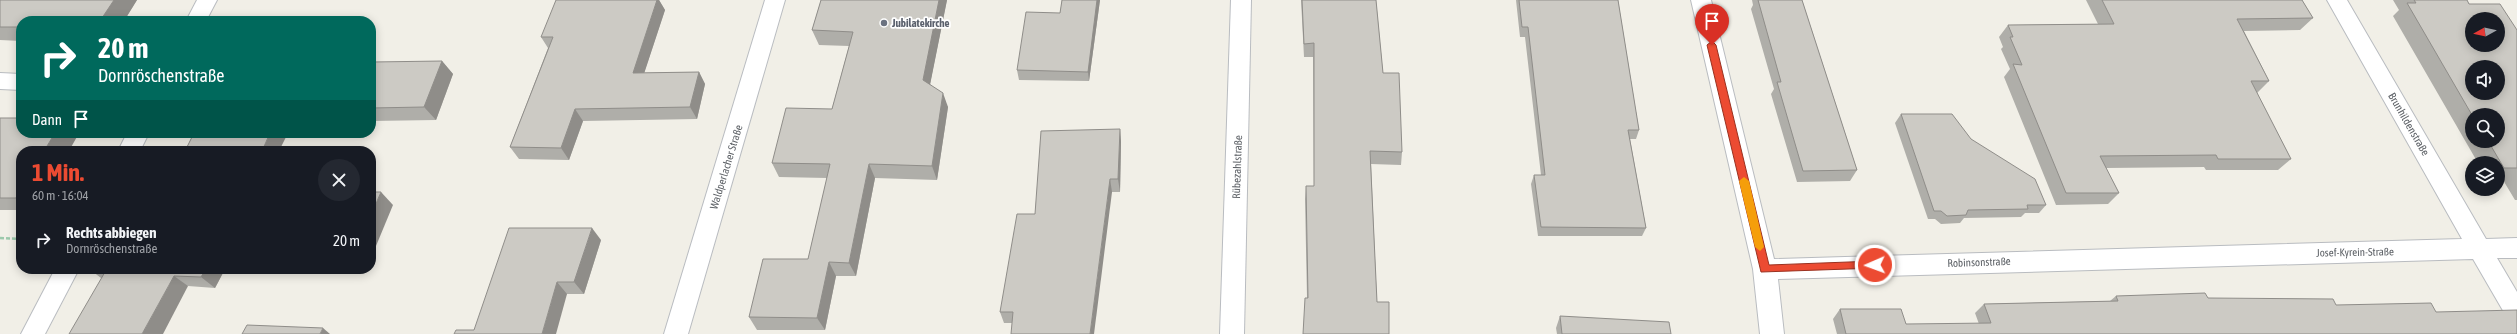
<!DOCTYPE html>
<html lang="de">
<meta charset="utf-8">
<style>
:root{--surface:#171b24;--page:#242831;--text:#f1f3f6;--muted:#9ea1a6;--accent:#ec4b32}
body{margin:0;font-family:"Asap Condensed",sans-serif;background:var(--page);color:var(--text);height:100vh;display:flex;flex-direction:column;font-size:15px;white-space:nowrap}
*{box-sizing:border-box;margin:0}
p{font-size:13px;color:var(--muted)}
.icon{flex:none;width:22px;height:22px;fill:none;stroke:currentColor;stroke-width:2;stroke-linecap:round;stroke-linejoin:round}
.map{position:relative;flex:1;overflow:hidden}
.panel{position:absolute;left:16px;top:146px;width:360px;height:128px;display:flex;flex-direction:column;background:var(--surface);border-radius:16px;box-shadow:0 2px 10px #0003}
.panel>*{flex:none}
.guide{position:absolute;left:16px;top:16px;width:360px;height:122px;border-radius:16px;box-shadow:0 2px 10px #0003;background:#00695c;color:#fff;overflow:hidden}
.needle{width:26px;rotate:262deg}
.fabs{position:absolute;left:2465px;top:12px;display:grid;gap:8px}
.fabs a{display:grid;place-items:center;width:40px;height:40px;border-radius:50%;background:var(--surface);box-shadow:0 2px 10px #0003;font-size:20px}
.pin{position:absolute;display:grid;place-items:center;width:34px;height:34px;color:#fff;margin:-41px -17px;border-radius:50% 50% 50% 0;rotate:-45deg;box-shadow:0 0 4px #0007}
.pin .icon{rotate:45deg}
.me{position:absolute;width:44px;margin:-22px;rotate:268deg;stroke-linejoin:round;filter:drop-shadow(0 0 3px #0008)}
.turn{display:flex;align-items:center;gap:14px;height:84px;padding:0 16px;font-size:18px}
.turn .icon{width:52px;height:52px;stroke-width:2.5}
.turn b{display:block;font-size:28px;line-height:34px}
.then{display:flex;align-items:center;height:38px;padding:0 16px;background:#0003;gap:8px;font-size:15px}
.round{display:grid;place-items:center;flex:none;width:42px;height:42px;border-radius:21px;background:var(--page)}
.headline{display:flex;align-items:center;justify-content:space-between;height:68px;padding:0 16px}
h1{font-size:24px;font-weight:700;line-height:30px;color:var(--accent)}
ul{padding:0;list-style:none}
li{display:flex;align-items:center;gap:12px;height:52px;padding:0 16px}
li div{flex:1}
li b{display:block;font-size:15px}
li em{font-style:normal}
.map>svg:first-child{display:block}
</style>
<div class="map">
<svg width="2517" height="334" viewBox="0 0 2517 334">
<rect width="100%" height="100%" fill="#f1efe7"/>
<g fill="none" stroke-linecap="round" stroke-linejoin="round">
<g stroke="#b9bcc0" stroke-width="2">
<g id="minor">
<path d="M197,0H217L206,21H186Z"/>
<path d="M765,0H785L688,334H664Z"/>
<path d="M1231,0H1251L1244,334H1220Z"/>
<path d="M1691,0H1711L1774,259L2462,239L2327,0H2347L2486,239L2517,238V258H2497L2517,292V324L2509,321L2473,259L1778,279L1784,334H1760L1753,269Z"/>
<path d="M0,73L21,74V90L0,89Z"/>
<path d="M127,133H149L140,151H118Z"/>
<path d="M55,269H79L45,334H21Z"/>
</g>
</g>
<path stroke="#9cc9ac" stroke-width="2.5" stroke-dasharray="4 2" stroke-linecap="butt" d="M0,238L21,239"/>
<use href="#minor" fill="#fff" fill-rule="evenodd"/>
</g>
<g fill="#afaea9" fill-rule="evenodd">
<path d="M0,0H137L124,21H21V41L0,40Z"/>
<path d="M657,0H659L665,10L644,73L699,72L705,84L697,119L583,121L569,160L519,159L510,147L548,48L541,37Z"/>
<path d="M821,0H947L930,84L948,107L937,180L875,178L856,276H836L825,330H757L749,317L808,259L827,178L779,177L772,163L832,109L849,46L819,45L812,30Z"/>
<path d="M1062,0H1100L1089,81L1019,80L1017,70L1060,13Z"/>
<path d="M1301,0H1376L1383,73L1402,152L1401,165L1371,164L1377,302L1307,298L1305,199L1306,186H1314L1313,57H1304Z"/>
<path d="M1516,0H1618L1639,130L1636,139H1630L1646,228L1642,236H1538L1531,184L1534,175H1541L1525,37H1520Z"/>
<path d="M1752,0H1802L1857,170L1850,181L1797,182L1771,94L1774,89L1751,9L1753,5Z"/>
<path d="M2086,0H2302L2313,18L2300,30L2244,31L2269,81L2257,93L2291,159L2278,170H2206L2204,167L2106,168L2119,193L2108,204L2056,205L2004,77L2010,69L2001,49L2003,47L1999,37L2008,25L2098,24Z"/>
<path d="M2393,0H2467L2469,4L2517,30V200H2515L2503,180H2498V163H2478L2393,16L2399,10ZM2472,115H2498V141H2472Z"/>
<path d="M442,61L453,74L436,120L371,121V64Z"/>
<path d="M1901,114L1971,139L2046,205L2039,213H2025L2021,217L1964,218L1960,223L1941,224L1935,219H1928L1895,123Z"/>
<path d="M0,118L21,151V210H0Z"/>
<path d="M1120,129L1121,142L1120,192H1112L1012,323H1004L1000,312L1035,214Z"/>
<path d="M601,240L584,294H567L474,330Z"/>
<path d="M225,269L215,288L188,286L101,278L92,271Z"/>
<path d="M2116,296L2208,298L2336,305L2436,312L2517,334H1837L1833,319L1840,309L1906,324H1979L1975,313L1984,304L2110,301Z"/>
<path d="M1560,316L1671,334H1557L1556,328Z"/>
</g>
<g fill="#8f8d89">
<path d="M114,0H137L124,21H100Z"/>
<path d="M657,0H659L665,10L640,86L633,73Z"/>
<path d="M939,0H947L928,95L923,80Z"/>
<path d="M1097,0H1100L1089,81L1088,72Z"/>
<path d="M442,61L453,74L436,120L424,107Z"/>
<path d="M699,72L705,84L697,119L690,107Z"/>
<path d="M943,93L948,107L937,180L932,166Z"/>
<path d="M575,109L583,121L569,160L561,148Z"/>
<path d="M1120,129L1121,142L1120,192L1118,179Z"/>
<path d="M55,133H79L69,151H44Z"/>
<path d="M270,133H288L279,151H262Z"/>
<path d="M869,164L875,178L856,276L849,263Z"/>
<path d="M1110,179L1112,192L1094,334H1090Z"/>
<path d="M21,190V202L16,198Z"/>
<path d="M381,192L393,205L371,258V215Z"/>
<path d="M592,228L601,240L584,294L574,282Z"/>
<path d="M829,262L836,276L825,330L817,318Z"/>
<path d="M206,269H225L215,288L201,277Z"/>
<path d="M174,276L188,286L163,334H142Z"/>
<path d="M557,282L567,294L556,334H542Z"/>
<path d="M323,328L330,334H320Z"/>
</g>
<g fill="#cccac4" stroke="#8f8d89" fill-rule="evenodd">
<path d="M0,0H114L100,21H21V27H0Z"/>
<path d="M556,0H657L633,73L699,72L690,107L575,109L561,148L510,147L553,37H541Z"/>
<path d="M821,0H939L923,80L943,93L932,166L869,164L849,263L829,262L817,318L749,317L763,259H808L830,164L772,163L786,108L832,109L853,32L812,30Z"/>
<path d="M1062,0H1097L1088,72L1017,70L1026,12L1060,13Z"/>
<path d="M1302,0H1376L1383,73H1399L1402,152L1370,151L1377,302H1389V334H1303L1305,298H1308L1306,186H1314V43L1304,44Z"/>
<path d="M1519,0H1618L1639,130H1628L1646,228L1541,227L1534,175H1545L1528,27H1522Z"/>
<path d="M1758,0H1802L1857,170L1803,171L1777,82H1781Z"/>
<path d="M2102,0H2302L2313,18L2237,19L2269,81H2251L2291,159H2218L2216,155L2100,156L2119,193H2066L2013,64L2022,65L2010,37H2013L2008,25L2114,24Z"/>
<path d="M2414,0H2467L2469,4H2500L2517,30V168H2504L2488,141H2498V115H2472L2407,3H2416ZM2472,19H2498V45H2472ZM2472,67H2498V93H2472Z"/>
<path d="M442,61L424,107L371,108V64L372,62Z"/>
<path d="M1901,114H1952L1971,139L2035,179L2046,205H2027L2028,209L1968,210L1966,215L1947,216L1941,211H1934Z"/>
<path d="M0,118H21V133H55L44,151H21V190L16,198H0Z"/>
<path d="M1120,129L1118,179H1110L1090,334H1011L1013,312H1000L1017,214H1035L1041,131Z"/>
<path d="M194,133H270L262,151H185Z"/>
<path d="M371,192H381L371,215Z"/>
<path d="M509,228H592L574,282H557L542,334H454L456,330H474Z"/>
<path d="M93,269H206L201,277L174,276L142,334H69L105,272L92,271Z"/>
<path d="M2205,293L2208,298L2333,299L2336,305L2431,303L2436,312L2517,310V334H1846L1840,309H1901L1906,324L1991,323L1984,304L2118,301L2116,296Z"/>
<path d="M1560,316L1669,322L1671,334H1562Z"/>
<path d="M247,325L323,328L320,334H242Z"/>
</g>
<path fill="#ec4b32" stroke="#993120" d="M1712,41L1716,45L1769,265L1875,261L1878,262V268L1761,272L1707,45Z"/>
<path fill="#f59e0b" d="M1744,177L1749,181L1764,247L1760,251L1755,247L1739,181Z"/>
<circle fill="#6b7280" stroke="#fff" stroke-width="1.5" cx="884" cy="23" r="4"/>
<g text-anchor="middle" stroke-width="3.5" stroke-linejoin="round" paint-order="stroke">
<g font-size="11" font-weight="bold" fill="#5b616d" stroke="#fff" text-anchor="start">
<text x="892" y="27">Jubilatekirche</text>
</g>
<g font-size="11" fill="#5e6267" stroke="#fff">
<text transform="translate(2409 124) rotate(60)" y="4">Brunhildenstraße</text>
<text transform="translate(726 167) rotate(-73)" y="4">Waldperlacher Straße</text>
<text transform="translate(1237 167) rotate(-88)" y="4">Rübezahlstraße</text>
<text transform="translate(2355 252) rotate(-1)" y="4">Josef-Kyrein-Straße</text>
<text transform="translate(1979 262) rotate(-2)" y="4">Robinsonstraße</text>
</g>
</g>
</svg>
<div class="fabs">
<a><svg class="needle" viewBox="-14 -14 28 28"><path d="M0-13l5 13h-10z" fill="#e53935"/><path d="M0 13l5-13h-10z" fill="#9ea1a6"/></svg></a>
<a><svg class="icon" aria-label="sound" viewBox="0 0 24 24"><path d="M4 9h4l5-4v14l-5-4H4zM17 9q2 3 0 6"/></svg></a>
<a><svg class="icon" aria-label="search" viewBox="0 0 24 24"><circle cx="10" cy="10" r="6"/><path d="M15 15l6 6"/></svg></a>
<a><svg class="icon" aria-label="layers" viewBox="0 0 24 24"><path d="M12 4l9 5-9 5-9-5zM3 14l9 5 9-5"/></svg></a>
</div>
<div class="pin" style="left:1712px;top:45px;background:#d93025"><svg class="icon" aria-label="arrive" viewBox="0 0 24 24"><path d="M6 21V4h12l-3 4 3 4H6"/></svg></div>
<svg class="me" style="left:1875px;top:265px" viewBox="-20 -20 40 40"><circle r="17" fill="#ec4b32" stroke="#fff" stroke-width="3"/><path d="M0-11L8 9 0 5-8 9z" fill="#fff"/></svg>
<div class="guide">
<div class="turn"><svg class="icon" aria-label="right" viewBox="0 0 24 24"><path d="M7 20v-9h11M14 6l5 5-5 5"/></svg><div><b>20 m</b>Dornröschenstraße</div></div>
<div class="then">Dann<svg class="icon" aria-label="arrive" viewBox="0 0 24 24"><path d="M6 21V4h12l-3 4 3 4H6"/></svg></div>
</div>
<section class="panel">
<div class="headline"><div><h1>1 Min.</h1><p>60 m · 16:04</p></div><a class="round"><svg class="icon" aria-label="close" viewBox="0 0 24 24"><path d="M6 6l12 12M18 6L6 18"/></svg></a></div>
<ul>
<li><svg class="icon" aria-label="right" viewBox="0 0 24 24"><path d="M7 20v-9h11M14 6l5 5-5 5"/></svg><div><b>Rechts abbiegen</b><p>Dornröschenstraße</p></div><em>20 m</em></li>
</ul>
</section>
</div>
